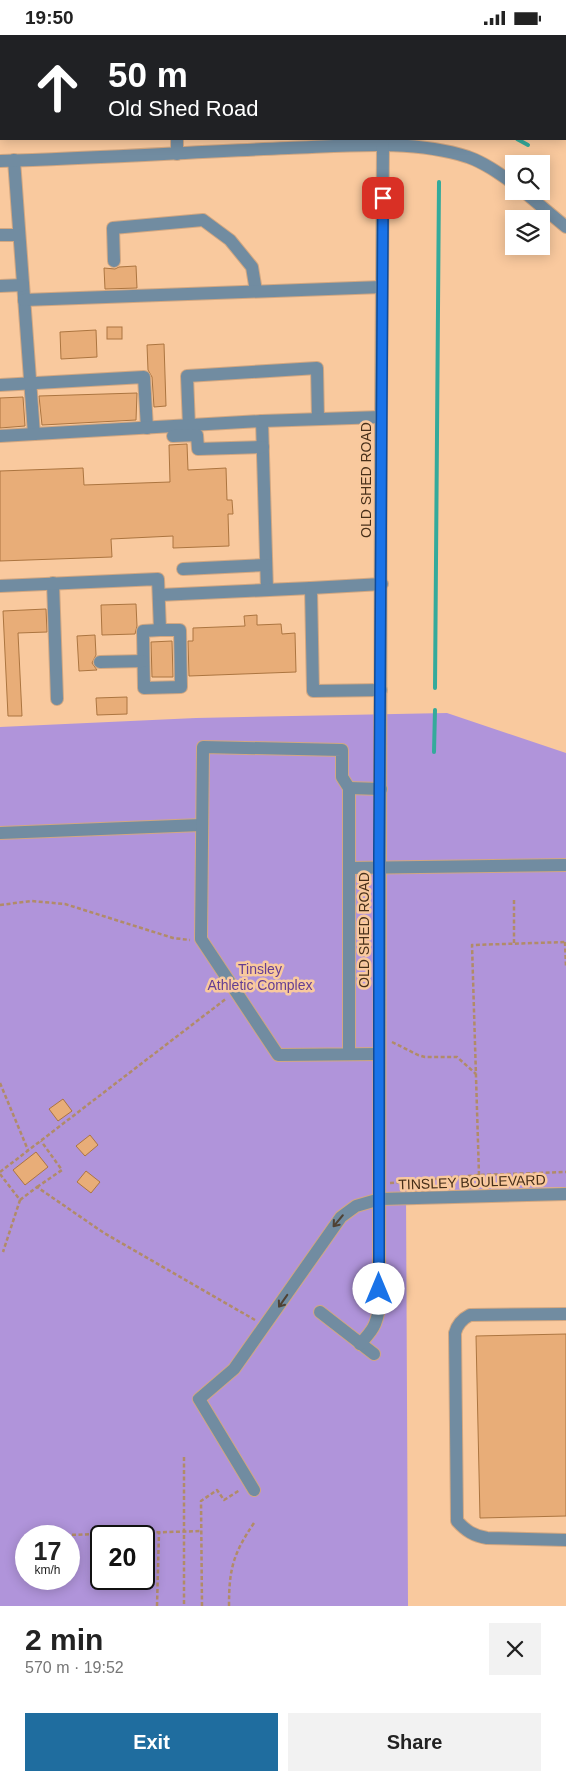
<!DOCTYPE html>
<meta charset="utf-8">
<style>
:root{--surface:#fff;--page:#f2f2f2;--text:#222;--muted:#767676;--accent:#1f6d9f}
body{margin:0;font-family:Helvetica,sans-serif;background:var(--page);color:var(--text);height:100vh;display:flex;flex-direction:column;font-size:19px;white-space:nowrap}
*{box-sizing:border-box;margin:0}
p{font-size:16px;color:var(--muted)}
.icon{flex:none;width:28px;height:28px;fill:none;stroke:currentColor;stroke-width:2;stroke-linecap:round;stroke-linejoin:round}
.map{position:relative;height:1571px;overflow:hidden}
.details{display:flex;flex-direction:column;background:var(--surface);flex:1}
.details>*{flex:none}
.banner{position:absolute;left:0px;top:0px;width:566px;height:105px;box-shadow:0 2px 12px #0003;background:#202124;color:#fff;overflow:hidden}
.fabs{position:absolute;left:505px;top:120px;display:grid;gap:10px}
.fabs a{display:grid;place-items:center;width:45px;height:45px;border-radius:0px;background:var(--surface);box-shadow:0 2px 12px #0003;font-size:25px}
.speed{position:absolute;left:15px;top:1490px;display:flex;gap:10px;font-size:25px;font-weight:700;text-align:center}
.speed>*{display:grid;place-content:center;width:65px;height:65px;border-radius:50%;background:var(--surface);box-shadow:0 2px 12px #0003;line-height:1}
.speed small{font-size:12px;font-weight:400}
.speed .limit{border:2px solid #111;border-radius:8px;background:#fff;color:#111}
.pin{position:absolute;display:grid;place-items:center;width:42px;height:42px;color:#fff;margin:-21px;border-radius:10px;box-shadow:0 2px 8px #0006}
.me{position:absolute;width:55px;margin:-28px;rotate:0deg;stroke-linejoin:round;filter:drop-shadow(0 0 4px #0008)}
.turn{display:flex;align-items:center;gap:18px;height:105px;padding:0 25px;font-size:22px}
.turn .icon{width:65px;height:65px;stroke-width:2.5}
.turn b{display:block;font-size:35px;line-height:42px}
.round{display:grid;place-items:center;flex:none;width:52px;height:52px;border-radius:0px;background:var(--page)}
.overview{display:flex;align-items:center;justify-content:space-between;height:85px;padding:0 25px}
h1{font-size:30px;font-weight:600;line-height:38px}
.button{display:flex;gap:10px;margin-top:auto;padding:10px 25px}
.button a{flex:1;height:58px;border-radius:0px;background:var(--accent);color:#fff;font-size:20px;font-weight:600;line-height:58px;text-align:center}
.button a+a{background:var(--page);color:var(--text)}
.status{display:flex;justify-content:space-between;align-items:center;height:35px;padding:0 25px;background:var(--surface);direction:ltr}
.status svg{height:14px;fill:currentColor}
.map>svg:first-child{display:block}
</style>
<div class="status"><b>19:50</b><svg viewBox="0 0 49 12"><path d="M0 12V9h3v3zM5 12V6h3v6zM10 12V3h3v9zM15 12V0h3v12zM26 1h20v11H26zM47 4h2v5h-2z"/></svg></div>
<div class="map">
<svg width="566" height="1571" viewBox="0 0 566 1571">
<rect width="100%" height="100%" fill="#f9c99e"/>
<g fill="#b094da" fill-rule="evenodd">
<path d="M260,0H566V94L565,1Z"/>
<path d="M447,678L566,718V1152L406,1156L408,1571H0V692L196,683ZM26,1501H69V1544H26ZM101,1501H144V1544H101Z"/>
</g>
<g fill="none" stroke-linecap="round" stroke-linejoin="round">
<g stroke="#34aa9b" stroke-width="4">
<path d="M309,0L311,1"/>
<path d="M517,104L528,110"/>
<path d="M435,653L439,147"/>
<path d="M434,717L435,675"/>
</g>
</g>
<g fill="#e8ad78" stroke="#ac7540">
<path d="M136,231L137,253L105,254L104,233L115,234L119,232Z"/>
<rect x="107" y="292" width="15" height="12"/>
<path d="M96,295L97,322L61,324L60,297Z"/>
<path d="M164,309L166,371L154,372L152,342L148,335L147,310Z"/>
<path d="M137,358L136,385L42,390L39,361Z"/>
<path d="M23,362L25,391L0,393V363Z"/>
<path d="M187,409L188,435L226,433L227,465H232L233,479H228L229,511L173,513V501L111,504L112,522L0,526V436L83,433L84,450L170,447L169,410Z"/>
<path d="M136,569L137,591L135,599L102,600L101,570Z"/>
<path d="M46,574L47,597L18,598L22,681H8L3,576Z"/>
<path d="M257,580V590L281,589L282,599L295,598L296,637L189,641L188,606H193V593L245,591L244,581Z"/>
<path d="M95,600L96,620L92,628L97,635L79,636L77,601Z"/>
<path d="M172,606L173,642H152L151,607Z"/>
<path d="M127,662V679L97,680L96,663Z"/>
<path d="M63,1064L72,1076L58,1086L49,1074Z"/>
<path d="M90,1100L98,1110L85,1121L76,1111Z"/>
<path d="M36,1117L48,1132L25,1150L13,1135Z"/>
<path d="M86,1136L100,1147L91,1158L77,1147Z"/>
<path d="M566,1299V1481L480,1483L476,1301Z"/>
</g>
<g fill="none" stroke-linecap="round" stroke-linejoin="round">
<g stroke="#d2a781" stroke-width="14">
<g id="minor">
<path d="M173,0V1"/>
<path d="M177,104V119"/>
<path d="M14,125L34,399"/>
<path d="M0,126C96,123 192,117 288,113C346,111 412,104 468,122C485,128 500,139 514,149"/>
<path d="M523,156L566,192"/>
<path d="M0,200H19"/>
<path d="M114,226L113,193L203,185L230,205L252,232L256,256"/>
<path d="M0,251L23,250"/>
<path d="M24,265L382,252"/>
<path d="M0,350L144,342L147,393"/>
<path d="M262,386L267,555"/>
<path d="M189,391L187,341L317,333L318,384"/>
<path d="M0,401L262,386L381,382"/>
<path d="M173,401L197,400L198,414L263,412"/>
<path d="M183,534L266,530"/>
<path d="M53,548L57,664"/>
<path d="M0,551L158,544L160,595"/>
<path d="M159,560L311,553"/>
<path d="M160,595H180L181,652L144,653L143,596Z"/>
<path d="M100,627L143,626"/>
<path d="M381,655L313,656L311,553L382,549"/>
<path d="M349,753L381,754"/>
<path d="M0,798L201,790"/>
<path d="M349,833L566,830"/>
<path d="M349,1019V753L342,742V715L203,712L201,904L278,1020L379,1019"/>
<path d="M320,1277L374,1319"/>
<path d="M566,1279L470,1280C462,1284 457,1290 455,1298L457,1486C466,1496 474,1501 487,1503L566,1505"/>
<path d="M360,1309C372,1296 377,1290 379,1272L381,382L383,110"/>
<path d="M254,1455L199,1364L234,1334L341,1182L356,1171L380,1164L566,1159"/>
</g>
</g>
<g stroke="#b18b68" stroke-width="2.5" stroke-dasharray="4 2.5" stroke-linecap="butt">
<path d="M514,865V908"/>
<path d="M0,870L31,866L65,869L173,903L190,905"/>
<path d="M565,907L566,932"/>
<path d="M392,1007L418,1020L425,1022H457L476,1039"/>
<path d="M0,1048L28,1115"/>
<path d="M0,1137L227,963"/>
<path d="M0,1139L20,1165L3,1217"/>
<path d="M479,1140L472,910L566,907"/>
<path d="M390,1148L479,1140L566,1137"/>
<path d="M37,1152L62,1135L41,1106"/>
<path d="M20,1165L37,1152L104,1198L255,1285"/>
<path d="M184,1422V1571"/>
<path d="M33,1501L202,1496"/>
<path d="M157,1571L159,1497"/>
<path d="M202,1571L201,1466L217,1455L224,1465L240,1455"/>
<path d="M229,1571C229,1534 233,1519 254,1488"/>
</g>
<use href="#minor" stroke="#718ca1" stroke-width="12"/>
</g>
<defs><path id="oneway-shaft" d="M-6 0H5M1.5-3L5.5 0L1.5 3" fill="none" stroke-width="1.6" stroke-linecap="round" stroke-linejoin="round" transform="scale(1.25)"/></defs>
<g stroke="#4f4234">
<use href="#oneway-shaft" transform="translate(338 1186) rotate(130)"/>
<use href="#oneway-shaft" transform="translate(283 1266) rotate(125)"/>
</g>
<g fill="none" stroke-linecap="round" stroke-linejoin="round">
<g stroke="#114b97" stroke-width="12">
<path id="route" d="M379,1254V820L383,163"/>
</g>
<use href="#route" stroke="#1a73e8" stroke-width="9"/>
</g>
<g text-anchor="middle" stroke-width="5" stroke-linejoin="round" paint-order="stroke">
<g font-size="14" fill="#472f19" stroke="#f9c99e">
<text transform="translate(366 445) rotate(-90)" y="5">OLD SHED ROAD</text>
<text transform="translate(364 895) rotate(-90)" y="5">OLD SHED ROAD</text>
<text transform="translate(472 1147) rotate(-2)" y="5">TINSLEY BOULEVARD</text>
</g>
<g font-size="14" fill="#653e92" stroke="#f9c99e">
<text x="260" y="939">Tinsley<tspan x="260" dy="16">Athletic Complex</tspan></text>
</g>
</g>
</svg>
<div class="fabs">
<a><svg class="icon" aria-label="search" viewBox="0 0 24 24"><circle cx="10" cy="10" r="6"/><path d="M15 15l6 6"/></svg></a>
<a><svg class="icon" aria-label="layers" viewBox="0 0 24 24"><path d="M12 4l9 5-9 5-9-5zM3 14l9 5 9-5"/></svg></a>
</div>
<div class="speed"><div>17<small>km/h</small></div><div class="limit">20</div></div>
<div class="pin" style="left:383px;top:163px;background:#d93025"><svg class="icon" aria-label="arrive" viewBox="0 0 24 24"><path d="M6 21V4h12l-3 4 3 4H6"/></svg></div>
<svg class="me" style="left:379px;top:1254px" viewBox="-20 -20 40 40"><circle r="19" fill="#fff"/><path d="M0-13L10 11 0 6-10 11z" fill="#1a73e8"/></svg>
<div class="banner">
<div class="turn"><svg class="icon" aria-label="ahead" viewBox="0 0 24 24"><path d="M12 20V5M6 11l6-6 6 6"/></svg><div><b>50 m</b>Old Shed Road</div></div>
</div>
</div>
<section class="details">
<div class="overview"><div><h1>2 min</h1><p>570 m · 19:52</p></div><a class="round"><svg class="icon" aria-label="close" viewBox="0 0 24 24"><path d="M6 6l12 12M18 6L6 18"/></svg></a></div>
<div class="button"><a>Exit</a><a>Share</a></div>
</section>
